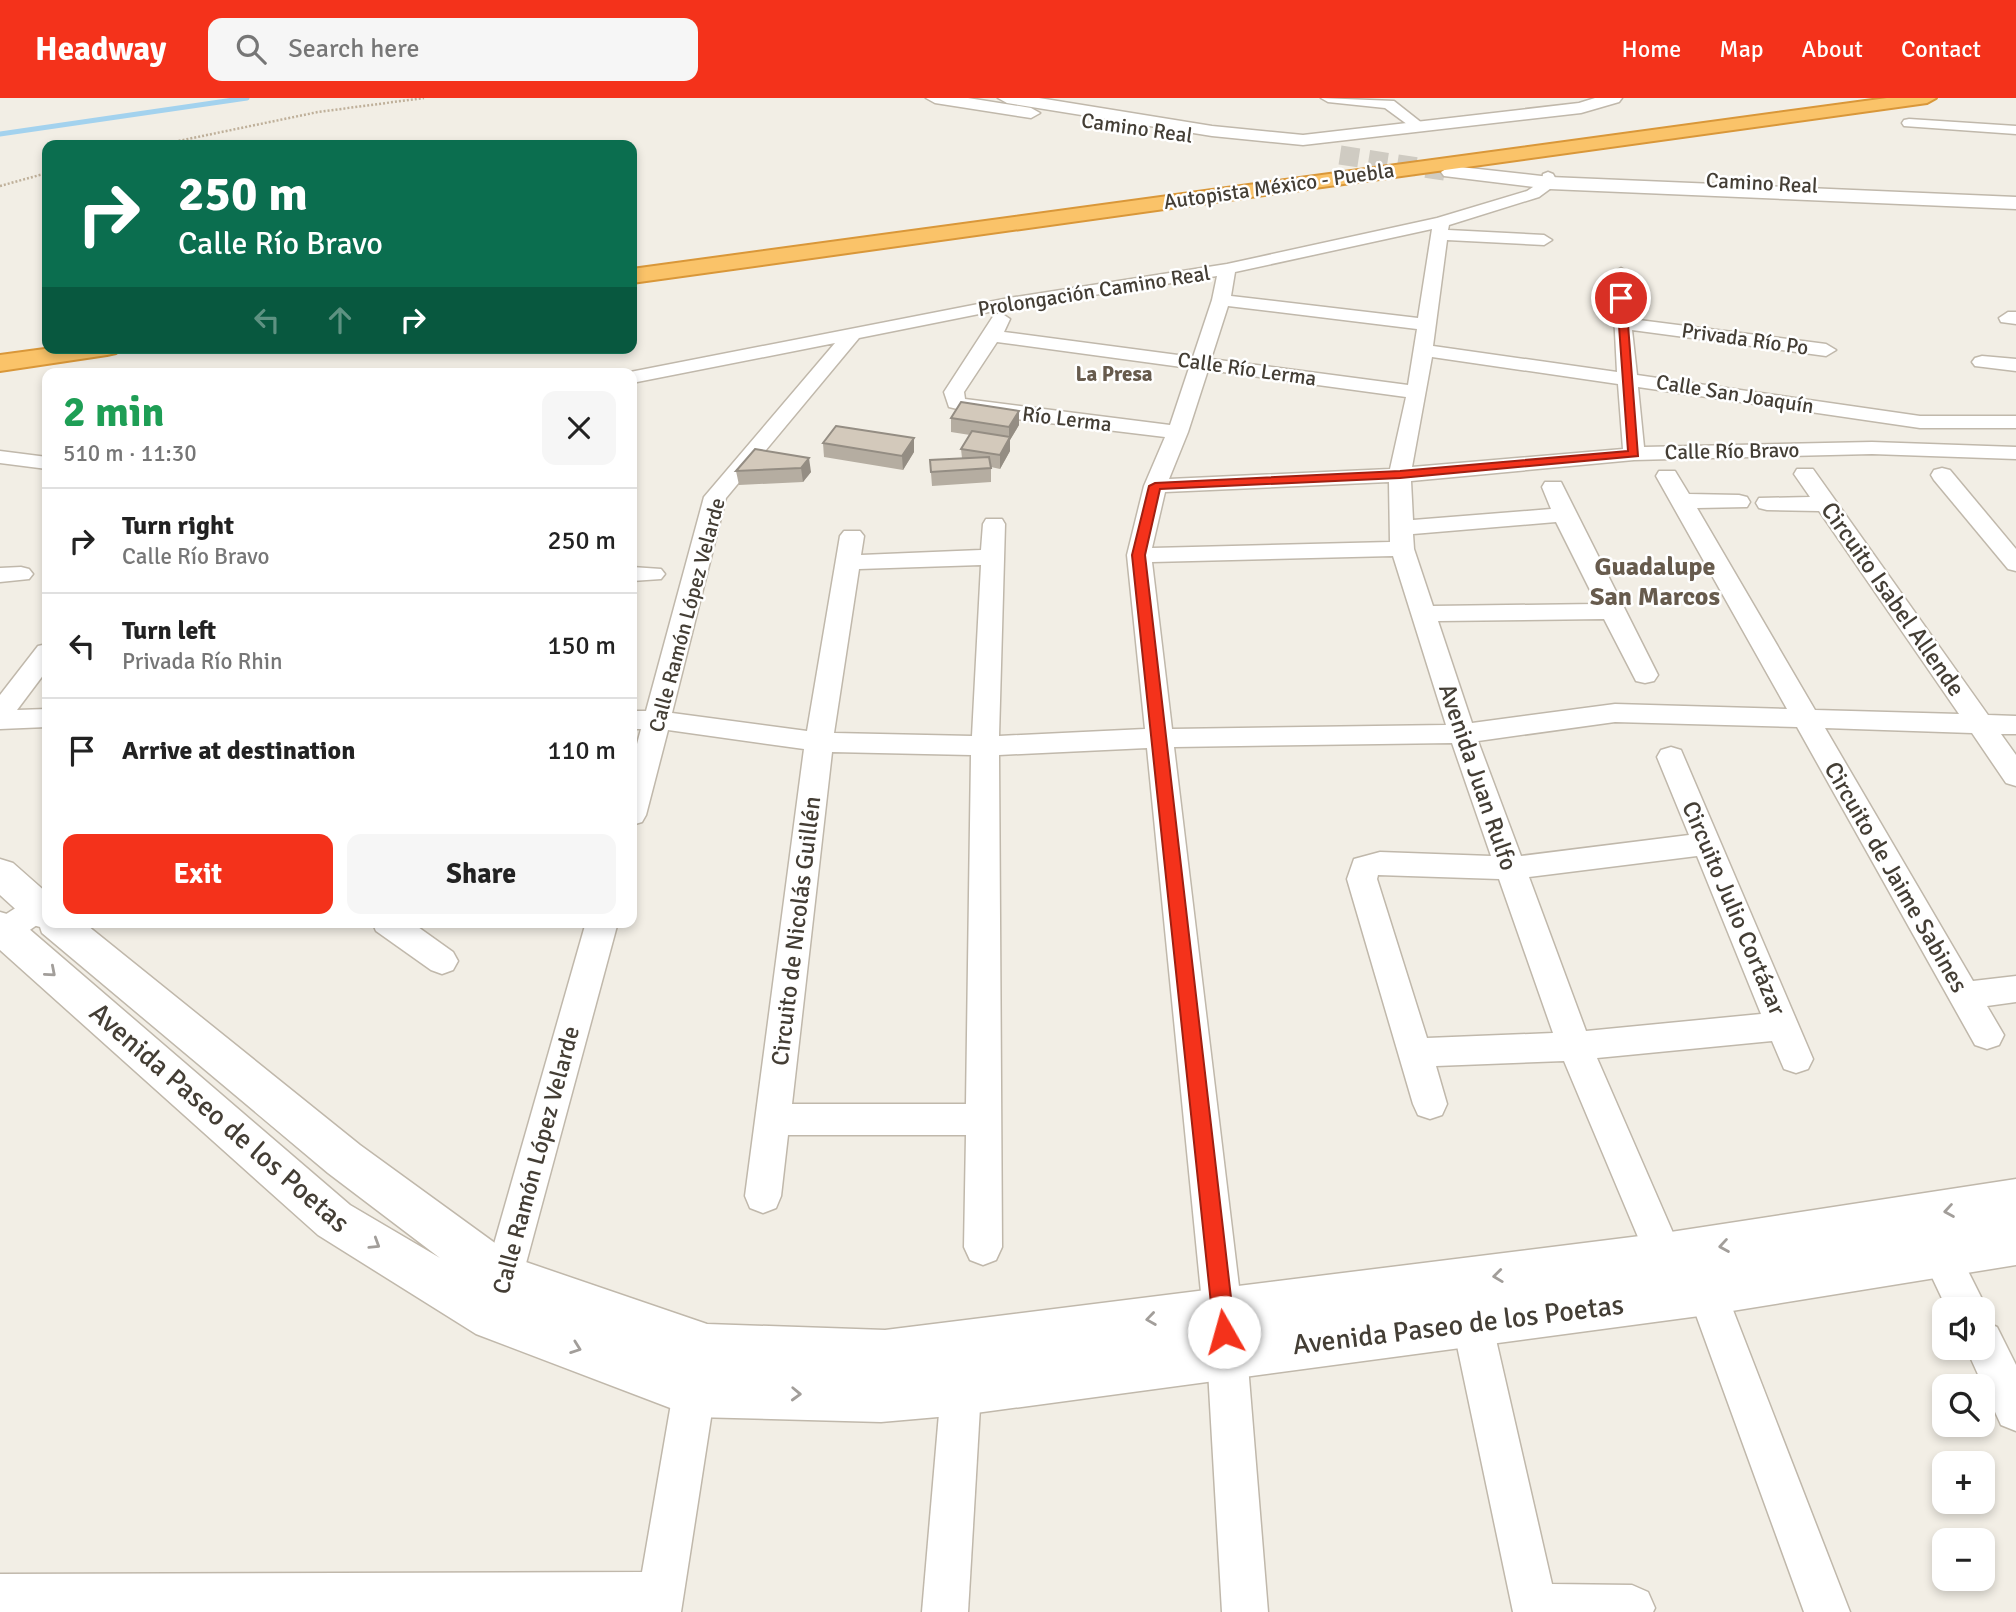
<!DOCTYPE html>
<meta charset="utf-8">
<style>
:root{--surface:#fff;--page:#f6f6f6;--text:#222;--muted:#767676;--line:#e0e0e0;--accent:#f4321b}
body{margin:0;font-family:Signika,sans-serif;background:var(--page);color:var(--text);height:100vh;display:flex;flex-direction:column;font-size:26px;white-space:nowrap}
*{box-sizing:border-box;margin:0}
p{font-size:23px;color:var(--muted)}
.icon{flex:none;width:38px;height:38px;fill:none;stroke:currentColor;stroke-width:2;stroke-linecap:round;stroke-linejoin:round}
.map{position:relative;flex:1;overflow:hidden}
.drawer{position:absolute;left:42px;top:270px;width:595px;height:560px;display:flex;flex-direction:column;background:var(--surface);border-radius:14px;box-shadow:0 4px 10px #0003}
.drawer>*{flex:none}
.guide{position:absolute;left:42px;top:42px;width:595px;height:214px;border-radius:14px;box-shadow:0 4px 10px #0003;background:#0b6e4f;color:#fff;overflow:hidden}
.buttons{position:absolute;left:1932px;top:1199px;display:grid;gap:14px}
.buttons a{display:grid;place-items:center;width:63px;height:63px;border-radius:14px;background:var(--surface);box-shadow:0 4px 10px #0003;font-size:35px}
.pin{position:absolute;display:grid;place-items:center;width:60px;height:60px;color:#fff;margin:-30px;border:4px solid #fff;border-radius:50%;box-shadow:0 2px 7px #0007}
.me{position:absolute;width:77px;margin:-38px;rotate:353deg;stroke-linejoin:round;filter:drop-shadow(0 0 5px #0008)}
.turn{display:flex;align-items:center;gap:24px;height:147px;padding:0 21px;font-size:32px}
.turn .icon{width:91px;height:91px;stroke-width:2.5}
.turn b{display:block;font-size:49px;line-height:60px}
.lanes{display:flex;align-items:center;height:66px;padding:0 21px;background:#0003;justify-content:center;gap:35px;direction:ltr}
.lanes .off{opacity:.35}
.round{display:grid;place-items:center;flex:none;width:74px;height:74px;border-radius:14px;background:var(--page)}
.summary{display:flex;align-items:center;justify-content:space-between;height:119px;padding:0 21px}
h1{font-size:42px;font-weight:800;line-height:52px;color:#1e9e55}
.button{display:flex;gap:14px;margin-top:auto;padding:14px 21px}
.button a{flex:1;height:80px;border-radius:14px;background:var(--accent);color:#fff;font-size:28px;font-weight:800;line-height:80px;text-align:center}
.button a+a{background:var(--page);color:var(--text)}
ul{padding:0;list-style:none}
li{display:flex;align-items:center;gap:21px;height:105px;padding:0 21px;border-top:2px solid var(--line)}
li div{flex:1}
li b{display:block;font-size:26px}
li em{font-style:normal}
header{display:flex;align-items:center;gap:42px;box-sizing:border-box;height:98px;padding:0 35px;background:var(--accent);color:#fff}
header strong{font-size:33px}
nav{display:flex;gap:38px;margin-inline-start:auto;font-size:24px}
.search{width:490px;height:63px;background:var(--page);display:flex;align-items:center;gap:18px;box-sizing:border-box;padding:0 24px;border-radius:14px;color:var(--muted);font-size:26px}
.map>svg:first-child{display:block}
</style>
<header>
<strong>Headway</strong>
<div class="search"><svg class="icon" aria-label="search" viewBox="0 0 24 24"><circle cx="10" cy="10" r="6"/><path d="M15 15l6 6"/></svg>Search here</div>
<nav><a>Home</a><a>Map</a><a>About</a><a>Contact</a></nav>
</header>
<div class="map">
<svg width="2016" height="1514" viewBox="0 0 2016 1514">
<rect width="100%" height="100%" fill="#f2eee5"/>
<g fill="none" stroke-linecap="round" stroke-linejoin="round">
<path stroke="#a3d2ee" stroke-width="5" d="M0,36L247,0"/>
<path stroke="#cfcbc2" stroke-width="19" stroke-dasharray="19 10" stroke-linecap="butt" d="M1340,57L1450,74"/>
<g stroke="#c0b8ab" stroke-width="3">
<g id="minor">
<path d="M1321,0L1394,3L1427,29L1425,32H1415L1385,10L1328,4Z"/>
<path d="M1909,21L2016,28V36L1904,28L1902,25L1904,22Z"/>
<path d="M1548,74L1553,76L1558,85L1539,99L1449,127L1448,132L1544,137L1552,142L1544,147L1447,142L1433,248L1617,274L1612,175L1621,170L1630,175L1631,221L1826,246L1836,252L1826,258L1632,232L1637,277L1920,318H2016V330H1920L1638,289L1644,349L1872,344L2016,349V361L1872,356L1634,362L1411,383L1413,422L1551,411L1542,389L1545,384H1561L1658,577L1654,583L1645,585L1636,583L1604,521L1438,523L1472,625L1615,606L1787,611L1656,378L1659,373H1675L1689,396L1739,397L1747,399L1750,404L1747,409L1697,410L1815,612L1959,616L1819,413L1767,412L1759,410L1756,405L1759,400L1810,399L1794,376L1797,371H1813L1988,617L2016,618V636H2001L2016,657V688L2006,685L1972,635L1825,630L1973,883L2016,878V904L1987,908L2004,937L1999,947L1987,951L1975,947L1797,629L1615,624L1478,643L1521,758L1689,737L1657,659L1661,652L1671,649L1681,652L1813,961L1808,971L1796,975L1784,971L1772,943L1597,960L1677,1144L1721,1181L1850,1514H1804L1692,1206L1651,1170L1564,963L1436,968L1447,1006L1442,1017L1430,1021L1418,1017L1413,1006L1347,781L1354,761L1380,754L1491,758L1452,645L1174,649L1247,1255L1268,1514H1222L1207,1255L1147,650L999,657L1002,1149L996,1162L983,1167L970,1162L964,1149L966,1037H788L781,1098L776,1110L763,1115L750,1110L745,1098L804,651L668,632L646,717L642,724L632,727V665L641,631H632V613H646L704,399L835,245L632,285V275H625L1009,200L1227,166L1437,120L1527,93L1542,83L1543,76ZM1432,131L1418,220L1231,198L1235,174ZM1217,178L1212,202L1193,259L1004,234L1010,221L1001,215L994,217L944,294L949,309L982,317L1165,339L1144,388L1127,457L1145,631L999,638L1005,426L1002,421H986L983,426L981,452L861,457L864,438L860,433H844L840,438L807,633L672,615L726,400L859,240L1009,210ZM1228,208L1417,231L1408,287L1211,261ZM997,244L1189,270L1170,327L965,301L964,294ZM1432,259L1618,286L1623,351L1412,369ZM1208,272L1406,299L1390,371L1169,381L1188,334ZM1389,384L1390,444L1152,450L1165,394ZM1556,424L1597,506L1433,508L1414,451L1413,436ZM1393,458L1446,627L1172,631L1152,464ZM981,467L972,638L834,635L859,471ZM832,654L971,657L966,1006H792ZM1697,758L1761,916L1586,933L1529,779ZM1378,777L1499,781L1553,935L1427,940L1377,781Z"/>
<path d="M2008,214H2016V226L2001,224L1999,220Z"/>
<path d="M1982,258L2016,261V273L1975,268L1972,264L1975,260Z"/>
<path d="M0,353L47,359V371L0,365Z"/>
<path d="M1942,370L1950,372L2016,451V473L2008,471L1934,382L1931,377L1934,372Z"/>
<path d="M21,469L29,471L33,476L29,481L0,484V470Z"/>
<path d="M632,469L661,471L665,476L661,481L632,483Z"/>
<path d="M47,546V572L17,612L47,611V629L0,631V597L38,548Z"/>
<path d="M39,798L47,801V820L11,845L0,848V820L28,802Z"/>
<path d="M372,824H411L453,854L458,863L453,872L442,876L431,872L376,833Z"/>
<path d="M586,824H618L518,1195L513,1208L499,1214L485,1208L480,1195Z"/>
<path d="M1940,1138L1953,1143L1987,1211L1983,1220V1211H1947L1921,1156L1927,1143Z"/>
<path d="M1472,1204L1486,1210L1492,1224L1552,1486L1632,1487L1648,1494L1655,1510L1653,1514H1513L1452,1224L1458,1210Z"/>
<path d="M1983,1223L1997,1229L2016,1267V1333L2001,1327L1966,1250H1983Z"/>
<path d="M961,1272L975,1278L981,1292L968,1514H922L941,1292L947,1278Z"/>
<path d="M694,1273L708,1280L715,1294L681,1514H0V1476L642,1474L673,1294L680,1280Z"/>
</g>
</g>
<g stroke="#c0b8ab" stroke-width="3">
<g id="tertiary">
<path d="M926,0H968L1031,10L1040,15L1031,20L935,5Z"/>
<path d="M998,0H1039L1212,28L1303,37L1579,5L1595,0H1622L1619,4L1581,15L1303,47L1212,38L1007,5Z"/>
<path d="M1451,68L1550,79L2016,99V111L1550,91L1444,78L1441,74Z"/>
<path d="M0,761L13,765L47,795V824H83L360,1047L517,1161L707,1226L885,1232L1664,1135L2016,1081V1167L1707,1217L961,1317L881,1324L694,1319L476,1236L318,1137L0,852V814L14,818L350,1107L440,1160L328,1075L42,835L40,829L33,827L0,797Z"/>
</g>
</g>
<g stroke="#d99739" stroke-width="4">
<g id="motorway">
<path d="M1887,0H1936L1927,5L632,185V171Z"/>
<path d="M52,250H119L116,255L107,257L0,273V257Z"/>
</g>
</g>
<g stroke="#bfb09a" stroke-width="2.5" stroke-dasharray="2 2" stroke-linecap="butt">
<path d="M159,47L318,14L424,0"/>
<path d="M0,88L47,75"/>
</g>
<use href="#minor" fill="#fff" fill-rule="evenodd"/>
<use href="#tertiary" fill="#fff" fill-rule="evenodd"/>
<use href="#motorway" fill="#fac369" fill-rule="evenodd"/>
</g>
<g fill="#b5ada1">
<path d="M1019,313V327L1010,342V353L1000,371L991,369V384L932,388L930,362L962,360L961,351L970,337L951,334V320Z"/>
<path d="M914,340V354L903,372L824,359L823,345Z"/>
<path d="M755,351L811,374L803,384L739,387L736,373Z"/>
</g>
<g fill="#948d83">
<path d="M1019,313V327L1010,342V353L1000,371V357L1009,340V329Z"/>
<path d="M914,340V354L903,372L902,358Z"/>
<path d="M809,360L811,374L803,384L801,370Z"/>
</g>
<g fill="#d3c9bb" stroke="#948d83" stroke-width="2">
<path d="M961,304L1019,313L1009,329L951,320Z"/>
<path d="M836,328L914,340L902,358L823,345Z"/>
<path d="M972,333L1010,339L1000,357L961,351Z"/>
<path d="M755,351L809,360L801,370L736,373Z"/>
<path d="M989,359L991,370L931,374L930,362Z"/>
</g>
<defs><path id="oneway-chevron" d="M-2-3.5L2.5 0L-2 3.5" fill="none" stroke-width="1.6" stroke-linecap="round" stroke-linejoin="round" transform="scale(1.75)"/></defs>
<g stroke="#a29e9a">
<use href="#oneway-chevron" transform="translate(51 874) rotate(41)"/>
<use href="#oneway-chevron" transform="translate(1949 1113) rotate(171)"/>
<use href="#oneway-chevron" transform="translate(375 1146) rotate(32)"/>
<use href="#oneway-chevron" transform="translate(1724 1148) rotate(171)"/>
<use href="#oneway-chevron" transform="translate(1498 1178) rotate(173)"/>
<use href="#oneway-chevron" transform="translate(1151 1221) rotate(172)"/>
<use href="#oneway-chevron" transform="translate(576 1250) rotate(20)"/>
<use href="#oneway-chevron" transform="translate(796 1296) rotate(2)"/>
</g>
<path fill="#f4321b" stroke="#9f2012" stroke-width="2" d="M1621,197L1626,200L1638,358L1400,380L1160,391L1145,457L1235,1234L1232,1241L1224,1244L1217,1241L1214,1234L1132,457L1149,388L1155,385L1400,373L1628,353L1617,200Z"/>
<g text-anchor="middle" stroke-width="5" stroke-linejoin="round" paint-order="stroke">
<g font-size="21" fill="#443e35" stroke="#fff">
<text transform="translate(1137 30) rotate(8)" y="7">Camino Real</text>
<text transform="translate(1762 85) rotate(3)" y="7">Camino Real</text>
<text transform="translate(1279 88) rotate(-8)" y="7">Autopista México - Puebla</text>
<text transform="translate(1094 193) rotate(-9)" y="7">Prolongación Camino Real</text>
<text transform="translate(1745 241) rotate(8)" y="7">Privada Río Po</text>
<text transform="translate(1247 271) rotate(8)" y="7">Calle Río Lerma</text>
<text transform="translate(1735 296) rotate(9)" y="7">Calle San Joaquín</text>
<text transform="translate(1067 321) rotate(7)" y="7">Río Lerma</text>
<text transform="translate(1732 353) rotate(-1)" y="7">Calle Río Bravo</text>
<text transform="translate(687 517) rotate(-75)" y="7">Calle Ramón López Velarde</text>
</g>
<g font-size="21" font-weight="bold" fill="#675b4d" stroke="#fff">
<text x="1114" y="283">La Presa</text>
</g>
<g font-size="24" fill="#443e35" stroke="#fff">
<text transform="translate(1893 501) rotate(55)" y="8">Circuito Isabel Allende</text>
<text transform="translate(1478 679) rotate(71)" y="8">Avenida Juan Rulfo</text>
<text transform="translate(1896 779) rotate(60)" y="8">Circuito de Jaime Sabines</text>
<text transform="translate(1734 810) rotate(67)" y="8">Circuito Julio Cortázar</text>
<text transform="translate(796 833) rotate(-83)" y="8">Circuito de Nicolás Guillén</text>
<text transform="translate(536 1062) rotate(-75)" y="8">Calle Ramón López Velarde</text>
</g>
<g font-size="26" font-weight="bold" fill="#675b4d" stroke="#fff">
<text x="1655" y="477">Guadalupe<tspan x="1655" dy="30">San Marcos</tspan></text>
</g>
<g font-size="28" fill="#443e35" stroke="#fff">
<text transform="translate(220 1019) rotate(41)" y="10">Avenida Paseo de los Poetas</text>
<text transform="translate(1458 1226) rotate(-7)" y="10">Avenida Paseo de los Poetas</text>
</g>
</g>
</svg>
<div class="buttons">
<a><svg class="icon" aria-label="sound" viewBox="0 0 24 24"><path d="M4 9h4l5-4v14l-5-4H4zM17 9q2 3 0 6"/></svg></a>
<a><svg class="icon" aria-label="search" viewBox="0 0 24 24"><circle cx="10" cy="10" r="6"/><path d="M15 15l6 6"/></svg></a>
<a>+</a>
<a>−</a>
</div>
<div class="pin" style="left:1621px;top:200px;background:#d93025"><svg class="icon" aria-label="arrive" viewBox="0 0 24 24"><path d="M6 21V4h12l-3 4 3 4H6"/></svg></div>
<svg class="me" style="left:1224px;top:1234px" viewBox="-20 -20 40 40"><circle r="19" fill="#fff"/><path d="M0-13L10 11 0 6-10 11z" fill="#f4321b"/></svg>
<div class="guide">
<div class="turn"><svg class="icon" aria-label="right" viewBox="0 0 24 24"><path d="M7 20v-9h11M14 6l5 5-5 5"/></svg><div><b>250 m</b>Calle Río Bravo</div></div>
<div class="lanes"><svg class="icon off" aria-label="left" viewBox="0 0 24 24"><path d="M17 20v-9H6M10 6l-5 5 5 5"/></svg><svg class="icon off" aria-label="ahead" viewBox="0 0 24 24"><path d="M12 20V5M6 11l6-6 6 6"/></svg><svg class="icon" aria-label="right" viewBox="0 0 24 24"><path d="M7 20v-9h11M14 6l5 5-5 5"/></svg></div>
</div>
<section class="drawer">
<div class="summary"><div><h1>2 min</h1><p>510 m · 11:30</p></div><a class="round"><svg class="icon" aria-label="close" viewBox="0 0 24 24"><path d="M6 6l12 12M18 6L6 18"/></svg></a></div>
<ul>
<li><svg class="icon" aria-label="right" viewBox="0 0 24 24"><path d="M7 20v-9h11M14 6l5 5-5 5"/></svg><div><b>Turn right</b><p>Calle Río Bravo</p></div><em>250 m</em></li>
<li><svg class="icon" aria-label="left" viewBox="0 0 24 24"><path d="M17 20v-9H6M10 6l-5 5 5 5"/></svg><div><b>Turn left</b><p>Privada Río Rhin</p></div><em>150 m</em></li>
<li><svg class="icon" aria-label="arrive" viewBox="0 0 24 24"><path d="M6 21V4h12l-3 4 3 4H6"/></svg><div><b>Arrive at destination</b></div><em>110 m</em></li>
</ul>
<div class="button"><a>Exit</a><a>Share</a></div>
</section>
</div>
